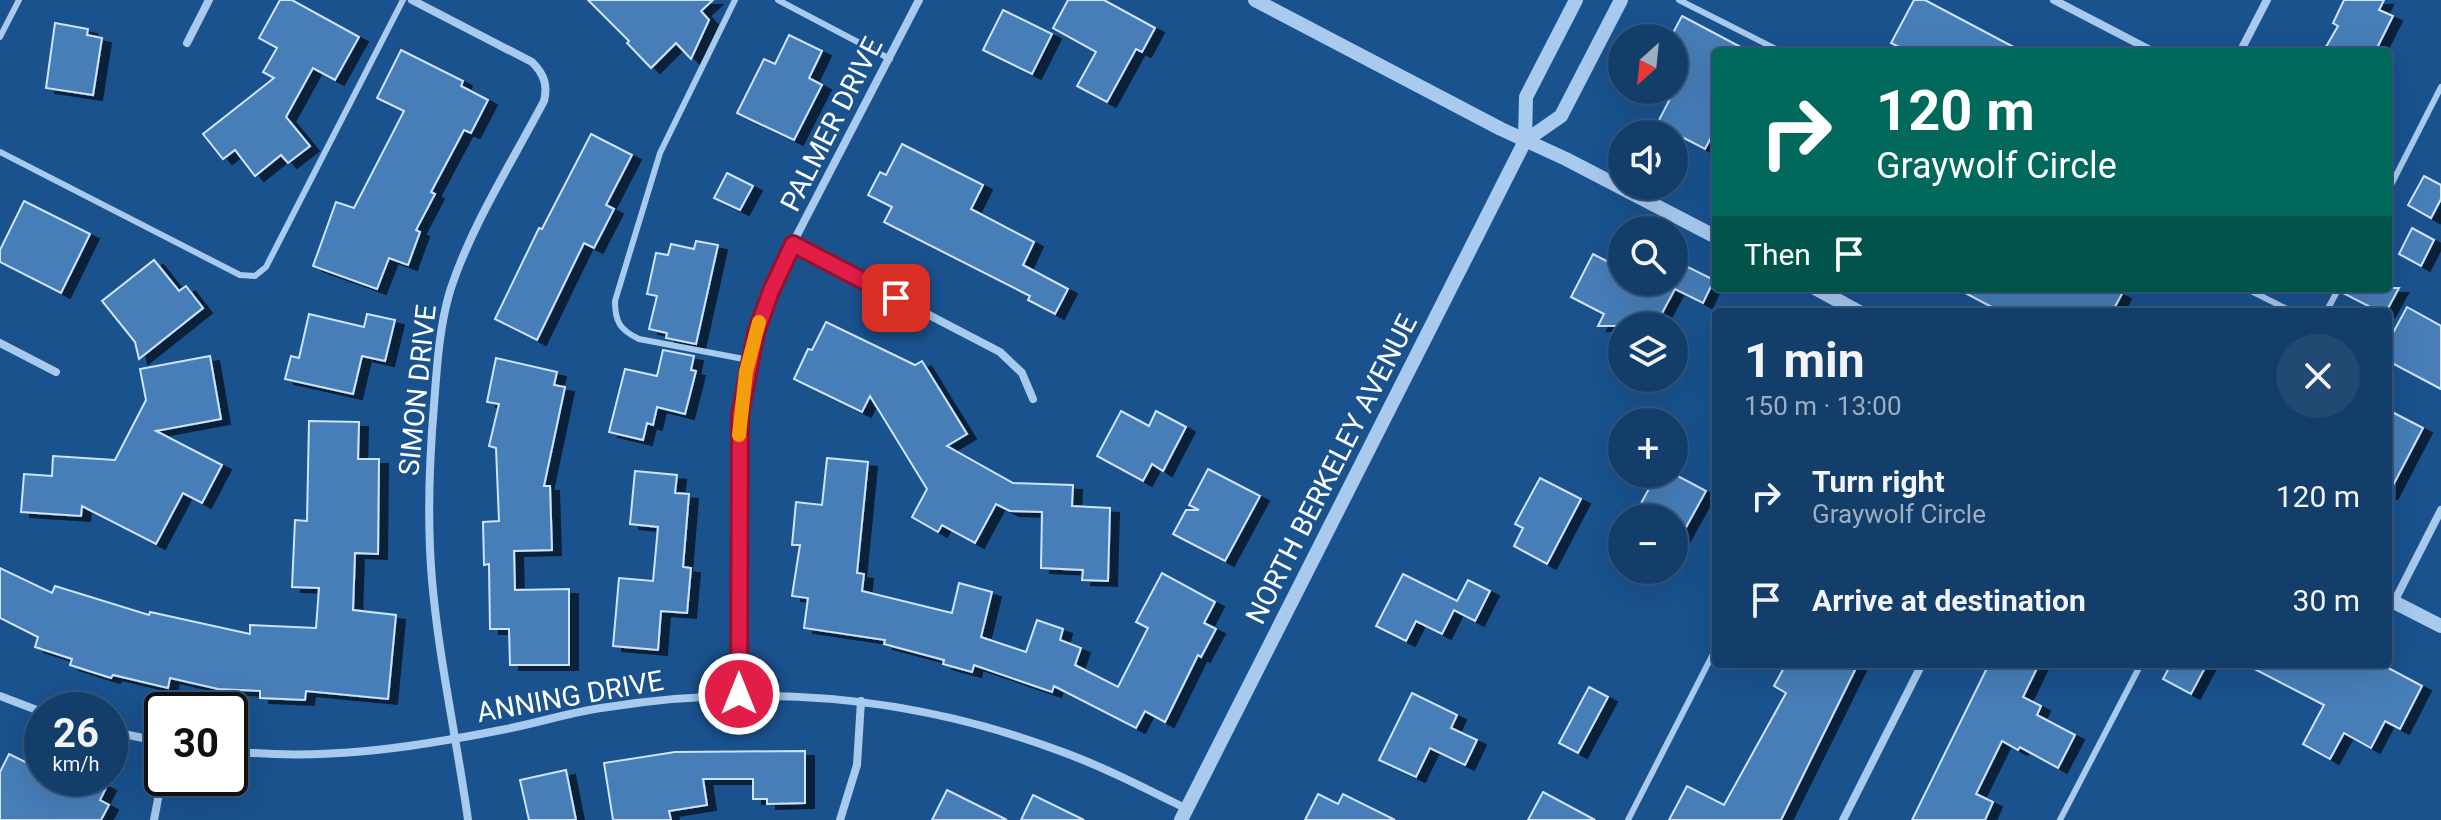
<!DOCTYPE html>
<meta charset="utf-8">
<style>
:root{--surface:#143e6a;--page:#214972;--text:#f1f3f6;--muted:#9daec1;--line:#33577e}
body{margin:0;font-family:Roboto,sans-serif;background:var(--page);color:var(--text);height:100vh;display:flex;flex-direction:column;font-size:30px;white-space:nowrap}
*{box-sizing:border-box;margin:0}
p{font-size:26px;color:var(--muted)}
.icon{flex:none;width:44px;height:44px;fill:none;stroke:currentColor;stroke-width:2;stroke-linecap:round;stroke-linejoin:round}
.map{position:relative;flex:1;overflow:hidden}
.details{position:absolute;left:1712px;top:308px;width:680px;height:360px;display:flex;flex-direction:column;background:var(--surface);border-radius:8px;box-shadow:0 8px 32px #0002,0 0 0 2px var(--line)}
.details>*{flex:none}
.banner{position:absolute;left:1712px;top:48px;width:680px;height:244px;border-radius:8px;box-shadow:0 8px 32px #0002,0 0 0 2px var(--line);background:#00695c;color:#fff;overflow:hidden}
.needle{width:52px;rotate:207deg}
.fabs{position:absolute;left:1608px;top:24px;display:grid;gap:16px}
.fabs a{display:grid;place-items:center;width:80px;height:80px;border-radius:50%;background:var(--surface);box-shadow:0 8px 32px #0002,0 0 0 2px var(--line);font-size:40px}
.speed{position:absolute;left:24px;top:692px;display:flex;gap:16px;font-size:40px;font-weight:700;text-align:center}
.speed>*{display:grid;place-content:center;width:104px;height:104px;border-radius:50%;background:var(--surface);box-shadow:0 8px 32px #0002,0 0 0 2px var(--line);line-height:1}
.speed small{font-size:20px;font-weight:400}
.speed .limit{border:4px solid #111;border-radius:12px;background:#fff;color:#111}
.pin{position:absolute;display:grid;place-items:center;width:68px;height:68px;color:#fff;margin:-34px;border-radius:16px;box-shadow:0 4px 12px #0006}
.me{position:absolute;width:88px;margin:-44px;rotate:0deg;stroke-linejoin:round;filter:drop-shadow(0 0 6px #0008)}
.turn{display:flex;align-items:center;gap:28px;height:168px;padding:0 32px;font-size:36px}
.turn .icon{width:104px;height:104px;stroke-width:2.5}
.turn b{display:block;font-size:56px;line-height:68px}
.then{display:flex;align-items:center;height:76px;padding:0 32px;background:#0003;gap:16px;font-size:30px}
.round{display:grid;place-items:center;flex:none;width:84px;height:84px;border-radius:42px;background:var(--page)}
.summary{display:flex;align-items:center;justify-content:space-between;height:136px;padding:0 32px}
h1{font-size:48px;font-weight:700;line-height:60px}
ul{padding:0;list-style:none}
li{display:flex;align-items:center;gap:24px;height:104px;padding:0 32px}
li div{flex:1}
li b{display:block;font-size:30px}
li em{font-style:normal}
.map>svg:first-child{display:block}
</style>
<div class="map">
<svg width="2441" height="820" viewBox="0 0 2441 820">
<defs>
<filter id="shadow"><feDropShadow dx="9" dy="5" stdDeviation="0" flood-color="#0009"/></filter>
</defs>
<rect width="100%" height="100%" fill="#1a528e"/>
<g fill="#477eb8" stroke="#cde3fa" stroke-width="2" filter="url(#shadow)">
<path d="M280,0H292L359,37L335,80L313,68L286,117L310,146L288,163L281,155L255,176L235,150L223,159L203,134L274,78L263,72L277,48L259,38Z"/>
<path d="M588,0H713L701,11L709,20L691,59L676,43L651,68L627,43L629,41Z"/>
<path d="M1068,0H1104L1155,28L1142,52L1136,49L1107,102L1077,86L1096,52L1053,28Z"/>
<path d="M1914,0H1925L2023,52H1909L1891,43Z"/>
<path d="M2344,0H2384L2379,10L2393,16L2375,52H2323L2338,26L2333,23Z"/>
<path d="M1003,10L1052,34L1032,74L983,50Z"/>
<path d="M1682,16L1750,52H1716V128L1705,149L1657,124L1674,91V31Z"/>
<path d="M55,23L88,29L87,35L102,38L93,95L46,88Z"/>
<path d="M789,35L822,51L809,78L822,85L794,140L737,113L764,59L775,64Z"/>
<path d="M401,50L463,81L461,86L488,100L471,133L464,130L431,192L435,194L416,230L420,232L408,265L389,258L377,289L313,266L336,202L354,208L404,111L377,98Z"/>
<path d="M591,134L632,155L606,205L614,209L594,248L584,243L537,340L495,319L539,228L542,229Z"/>
<path d="M902,144L983,185L971,209L1034,242L1023,265L1068,289L1055,314L1028,300L1030,296L884,222L892,207L868,195L880,172L886,175Z"/>
<path d="M727,173L753,186L740,210L714,198Z"/>
<path d="M2424,176L2441,185V199L2431,218L2408,205Z"/>
<path d="M24,201L90,234L61,293L0,262V250Z"/>
<path d="M2412,228L2434,240L2421,266L2399,254Z"/>
<path d="M696,241L718,245L696,344L666,338L667,333L649,329L657,296L647,294L656,253L668,255L671,244L694,249Z"/>
<path d="M1593,254L1622,269V282H1674V260L1714,280L1703,303L1675,289L1661,315L1656,312L1649,326H1598L1604,314L1571,297Z"/>
<path d="M154,260L179,291L186,286L203,308L139,359L135,342L102,301Z"/>
<path d="M1956,288H2110L2122,294L2112,312H2001Z"/>
<path d="M2345,288H2399L2386,312H2380L2343,293Z"/>
<path d="M2407,307L2441,326V389L2388,361V342Z"/>
<path d="M309,314L364,327L367,314L395,320L385,361L362,356L353,394L285,379L291,356L299,358Z"/>
<path d="M826,322L915,365L922,361L967,434L947,446L1013,483L1073,485L1072,506L1110,508L1108,581L1082,580L1083,570L1041,568L1042,512L1010,511L996,504L975,543L942,525L938,532L912,517L927,489L870,396L862,412L794,379L808,349L812,350Z"/>
<path d="M663,350L694,356L691,370L696,371L685,414L657,407L653,425L647,423L643,440L609,432L625,369L657,376Z"/>
<path d="M210,356L221,419L156,431L222,465L202,503L183,493L156,544L82,506L81,516L21,512L24,474L52,476L53,456L115,460L146,400L140,369Z"/>
<path d="M496,358L557,372L554,385L565,387L544,486H550L552,550L514,551L515,590L569,589V665H510L509,629H490L489,564L484,565L483,522L499,521L496,448L489,446L499,404L487,402Z"/>
<path d="M1121,411L1149,426L1156,411L1186,427L1163,471L1152,464L1143,481L1097,456Z"/>
<path d="M2394,413L2423,428L2388,495V424Z"/>
<path d="M309,421L359,422L358,459H379L378,554L355,553L353,610L396,615L388,699L306,691L305,700L260,698V691L218,689L170,678L168,688L113,675L111,678L70,665L72,659L35,647L38,637L0,618V568L52,593L55,586L149,615L150,612L250,634V625L316,628L319,588L292,587L295,520L307,521Z"/>
<path d="M827,458L868,462L857,573L864,574L862,591L952,613L959,583L992,592L981,637L1026,652L1037,620L1063,629L1060,640L1081,648L1075,665L1118,687L1148,628L1136,622L1162,573L1215,602L1204,623L1216,629L1201,657L1198,655L1165,722L1145,711L1136,728L1054,686L1052,692L974,665L972,672L943,664L944,660L884,644L885,640L804,628L808,598L792,596L800,545H792L796,502L822,505Z"/>
<path d="M1208,469L1260,496L1225,561L1173,534L1186,510H1199L1189,505Z"/>
<path d="M635,471L677,475L675,493L689,494L683,567L691,568L687,613L661,611L658,650L613,646L619,578L653,581L658,527L630,524Z"/>
<path d="M1657,474H1674L1706,491L1674,549V518H1633Z"/>
<path d="M1540,478L1581,499L1547,564L1514,546L1523,528L1515,524Z"/>
<path d="M1403,574L1457,601L1468,580L1490,591L1475,621L1454,610L1442,634L1416,621L1406,641L1376,626Z"/>
<path d="M1786,664H1858L1781,820H1669L1687,786L1724,805L1786,693L1774,686Z"/>
<path d="M1989,664H2039L2023,697L2041,706L2037,715L2075,735L2058,768L2020,747L2018,750L2002,741L1976,794L1993,802L1985,820H1912Z"/>
<path d="M2171,664H2207L2191,694L2163,679Z"/>
<path d="M2245,664H2381L2422,686L2400,729L2385,721L2371,748L2344,733L2330,759L2303,744L2324,705Z"/>
<path d="M1589,687L1608,697L1578,753L1559,743Z"/>
<path d="M1412,693L1457,715L1451,728L1477,740L1465,765L1430,748L1416,777L1379,760Z"/>
<path d="M805,751V803L767,804V799H753V779H703L707,805L669,811L671,820H613L604,763L675,752Z"/>
<path d="M9,754L42,770V778H93L107,786L100,800L109,805L101,820H0V772Z"/>
<path d="M566,770L576,820H529L520,780Z"/>
<path d="M947,790L1007,820H932Z"/>
<path d="M1543,792L1595,820H1528Z"/>
<path d="M1318,794L1338,804L1343,794L1395,820H1305Z"/>
<path d="M1033,795L1084,820H1021Z"/>
</g>
<g fill="none" stroke-linecap="round" stroke-linejoin="round">
<g stroke="#a7caee" stroke-width="6">
<path d="M735,0L660,153L615,301C615,322 620,330 639,339L749,360"/>
<path d="M778,0L890,59"/>
<path d="M1679,0L1782,52"/>
<path d="M0,37L19,0"/>
<path d="M0,152L240,275L255,276L266,267L403,0"/>
<path d="M2388,191L2441,87"/>
<path d="M2245,288L2293,312"/>
<path d="M2326,312L2339,288"/>
<path d="M1628,820L1716,648"/>
<path d="M2060,820L2141,664"/>
</g>
<g stroke="#a7caee" stroke-width="8">
<path d="M412,0L532,62C544,74 548,85 544,101C512,162 471,226 450,291C439,328 437,367 434,405C429,464 427,522 432,580C439,661 457,740 468,820"/>
<path d="M2054,0L2154,52"/>
<path d="M187,43L209,0"/>
<path d="M2240,52L2267,0"/>
<path d="M793,244L1000,352L1022,373L1033,399"/>
<path d="M0,343L56,372"/>
<path d="M2394,602L2441,510"/>
<path d="M739,694V427L746,372L756,333L783,262L919,0"/>
<path d="M0,696L42,712"/>
<path d="M110,731L162,742"/>
<path d="M230,751C322,761 411,748 501,730C534,724 567,713 601,708C759,683 910,695 1060,751C1104,767 1145,788 1187,809"/>
<path d="M154,820L162,778"/>
<path d="M840,820L857,765L861,701"/>
<path d="M1843,820L1922,664"/>
</g>
<g stroke="#a7caee" stroke-width="14">
<path d="M1255,0L1501,129L1566,159L1716,237"/>
<path d="M1525,141L1561,116L1621,0"/>
<path d="M1815,288L1859,312"/>
<path d="M2388,599L2441,626"/>
<path d="M1181,820L1525,141L1526,97L1576,0"/>
</g>
</g>
<g fill="none" stroke-linecap="round" stroke-linejoin="round">
<g stroke="#92132f" stroke-width="20">
<path id="route" d="M739,694L740,415L756,333L771,291L793,244L896,298"/>
</g>
<use href="#route" stroke="#e11d48" stroke-width="14"/>
<path stroke="#f59e0b" stroke-width="14" d="M739,435L746,372L759,322"/>
</g>
<g text-anchor="middle" stroke-width="6" stroke-linejoin="round" paint-order="stroke">
<g font-size="28" fill="#fff" stroke="#1a528e">
<text transform="translate(831 124) rotate(-63)" y="10">PALMER DRIVE</text>
<text transform="translate(417 390) rotate(-84)" y="10">SIMON DRIVE</text>
<text transform="translate(1331 469) rotate(-63)" y="10">NORTH BERKELEY AVENUE</text>
<text transform="translate(570 696) rotate(-10)" y="10">ANNING DRIVE</text>
</g>
</g>
</svg>
<div class="fabs">
<a><svg class="needle" viewBox="-14 -14 28 28"><path d="M0-13l5 13h-10z" fill="#e53935"/><path d="M0 13l5-13h-10z" fill="#9daec1"/></svg></a>
<a><svg class="icon" aria-label="sound" viewBox="0 0 24 24"><path d="M4 9h4l5-4v14l-5-4H4zM17 9q2 3 0 6"/></svg></a>
<a><svg class="icon" aria-label="search" viewBox="0 0 24 24"><circle cx="10" cy="10" r="6"/><path d="M15 15l6 6"/></svg></a>
<a><svg class="icon" aria-label="layers" viewBox="0 0 24 24"><path d="M12 4l9 5-9 5-9-5zM3 14l9 5 9-5"/></svg></a>
<a>+</a>
<a>−</a>
</div>
<div class="speed"><div>26<small>km/h</small></div><div class="limit">30</div></div>
<div class="pin" style="left:896px;top:298px;background:#d93025"><svg class="icon" aria-label="arrive" viewBox="0 0 24 24"><path d="M6 21V4h12l-3 4 3 4H6"/></svg></div>
<svg class="me" style="left:739px;top:694px" viewBox="-20 -20 40 40"><circle r="17" fill="#e11d48" stroke="#fff" stroke-width="3"/><path d="M0-11L8 9 0 5-8 9z" fill="#fff"/></svg>
<div class="banner">
<div class="turn"><svg class="icon" aria-label="right" viewBox="0 0 24 24"><path d="M7 20v-9h11M14 6l5 5-5 5"/></svg><div><b>120 m</b>Graywolf Circle</div></div>
<div class="then">Then<svg class="icon" aria-label="arrive" viewBox="0 0 24 24"><path d="M6 21V4h12l-3 4 3 4H6"/></svg></div>
</div>
<section class="details">
<div class="summary"><div><h1>1 min</h1><p>150 m · 13:00</p></div><a class="round"><svg class="icon" aria-label="close" viewBox="0 0 24 24"><path d="M6 6l12 12M18 6L6 18"/></svg></a></div>
<ul>
<li><svg class="icon" aria-label="right" viewBox="0 0 24 24"><path d="M7 20v-9h11M14 6l5 5-5 5"/></svg><div><b>Turn right</b><p>Graywolf Circle</p></div><em>120 m</em></li>
<li><svg class="icon" aria-label="arrive" viewBox="0 0 24 24"><path d="M6 21V4h12l-3 4 3 4H6"/></svg><div><b>Arrive at destination</b></div><em>30 m</em></li>
</ul>
</section>
</div>
